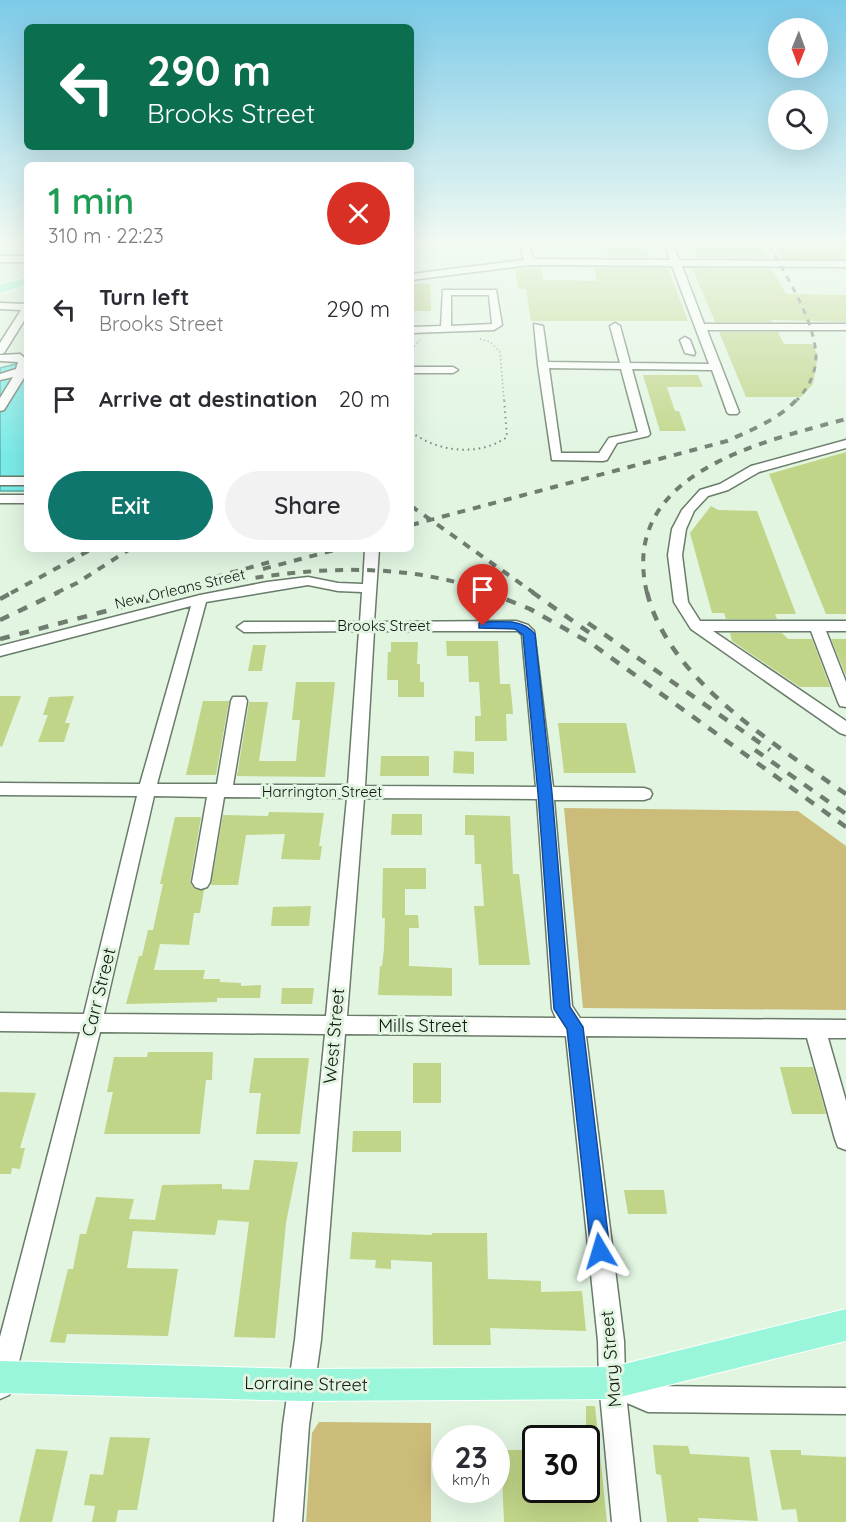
<!DOCTYPE html>
<meta charset="utf-8">
<style>
:root{--surface:#fff;--page:#f2f2f3;--text:#2b2b33;--muted:#7c7c81;--accent:#0f766e}
body{margin:0;font-family:Quicksand,sans-serif;background:var(--page);color:var(--text);height:100vh;display:flex;flex-direction:column;font-size:22px;white-space:nowrap}
*{box-sizing:border-box;margin:0}
p{font-size:20px;color:var(--muted)}
.icon{flex:none;width:33px;height:33px;fill:none;stroke:currentColor;stroke-width:2;stroke-linecap:round;stroke-linejoin:round}
.map{position:relative;flex:1;overflow:hidden}
.details{position:absolute;left:24px;top:162px;width:390px;height:390px;display:flex;flex-direction:column;background:var(--surface);border-radius:9px;box-shadow:0 6px 24px #0002}
.details>*{flex:none}
.hud{position:absolute;left:24px;top:24px;width:390px;height:126px;border-radius:9px;box-shadow:0 6px 24px #0002;background:#0b6e4f;color:#fff;overflow:hidden}
.needle{width:39px;rotate:181deg}
.buttons{position:absolute;left:768px;top:18px;display:grid;gap:12px}
.buttons a{display:grid;place-items:center;width:60px;height:60px;border-radius:50%;background:var(--surface);box-shadow:0 6px 24px #0002;font-size:30px}
.speed{position:absolute;left:432px;top:1425px;display:flex;gap:12px;font-size:30px;font-weight:700;text-align:center}
.speed>*{display:grid;place-content:center;width:78px;height:78px;border-radius:50%;background:var(--surface);box-shadow:0 6px 24px #0002;line-height:1}
.speed small{font-size:15px;font-weight:400}
.speed .limit{border:3px solid #111;border-radius:9px;background:#fff;color:#111}
.pin{position:absolute;display:grid;place-items:center;width:51px;height:51px;color:#fff;margin:-62px -26px;border-radius:50% 50% 50% 0;rotate:-45deg;box-shadow:0 0 6px #0007}
.pin .icon{rotate:45deg}
.me{position:absolute;width:66px;margin:-33px;rotate:353deg;stroke-linejoin:round;filter:drop-shadow(0 0 4px #0008)}
.turn{display:flex;align-items:center;gap:21px;height:126px;padding:0 24px;font-size:27px}
.turn .icon{width:78px;height:78px;stroke-width:2.5}
.turn b{display:block;font-size:42px;line-height:51px}
.round{display:grid;place-items:center;flex:none;width:63px;height:63px;border-radius:32px;background:var(--page)}
.summary{display:flex;align-items:center;justify-content:space-between;height:102px;padding:0 24px}
h1{font-size:36px;font-weight:600;line-height:45px;color:#1e9e55}
.action{display:flex;gap:12px;margin-top:auto;padding:12px 24px}
.action a{flex:1;height:69px;border-radius:36px;background:var(--accent);color:#fff;font-size:24px;font-weight:600;line-height:69px;text-align:center}
.action a+a{background:var(--page);color:var(--text)}
ul{padding:0;list-style:none}
li{display:flex;align-items:center;gap:18px;height:90px;padding:0 24px}
li div{flex:1}
li b{display:block;font-size:22px}
li em{font-style:normal}
.map>svg:first-child{display:block}
</style>
<div class="map">
<svg width="846" height="1522" viewBox="0 0 846 1522">
<rect width="100%" height="100%" fill="#e1f5e1"/>
<g fill="#ccbc79">
<path d="M774,245H846V262H784Z"/>
<path d="M564,808L798,811L846,846V1010L583,1008Z"/>
<path d="M319,1422L431,1423V1522H306L312,1433Z"/>
</g>
<path fill="#7aebe8" stroke="#5aaba7" stroke-width="1.5" d="M27,361V491H0V368Z"/>
<g fill="#c0d587">
<path d="M604,245H645L649,258L608,257Z"/>
<path d="M693,245H760L767,258H699Z"/>
<path d="M541,268L543,279L550,280L597,281L594,268H668L688,321H531L526,289H518L515,269Z"/>
<path d="M692,268L772,269L786,294L846,295V322L771,320L772,322H715Z"/>
<path d="M411,284H430L431,311H411Z"/>
<path d="M719,332H778L784,344H812L818,355L813,384L801,397H746Z"/>
<path d="M643,375H698L703,387H667L675,411H679L686,431H660Z"/>
<path d="M846,452V614H826L769,474Z"/>
<path d="M711,506L718,510L757,511L796,614H775L777,619H726L724,613H712L690,533Z"/>
<path d="M730,633H782L788,639H812L830,687H800L732,641Z"/>
<path d="M831,639H846V676Z"/>
<path d="M446,641H498L500,684H510L512,701L513,714H506L507,741H475V716H481L479,682H469L468,656H447Z"/>
<path d="M391,642H418L417,664H420V682H424V697H398V680H387L388,652H391Z"/>
<path d="M253,645H266L262,671H248Z"/>
<path d="M296,682H335L325,777L237,776L249,702H268L259,761H296L300,720H292Z"/>
<path d="M0,696H21L2,747L0,746Z"/>
<path d="M74,696L65,723H70L64,742H38L48,715H43L49,697Z"/>
<path d="M203,701H229L216,775H186Z"/>
<path d="M558,723H626L636,773H564Z"/>
<path d="M454,751L474,752V774L453,773Z"/>
<path d="M381,756H429V776H380Z"/>
<path d="M269,812L324,813L319,846H322L320,860L281,859L285,834L246,835L238,885H211L223,815L268,816Z"/>
<path d="M392,814H422V835H391Z"/>
<path d="M465,815L510,816L513,874H519L530,965H479L474,906H484L481,864H475L474,835H465Z"/>
<path d="M175,817H201L190,882L194,889L204,890L200,913H194L189,945L160,944L154,970H205L203,979H220V982L241,983V986L261,985L260,998H217V1002L126,1004L139,956H142L148,930H153L163,884H160Z"/>
<path d="M383,868H426V889H405V915H418L419,928H409V966L452,968V996L378,995L380,966H382L384,949L385,918H382Z"/>
<path d="M311,906L309,926H271L273,907Z"/>
<path d="M282,988H314L312,1004H281Z"/>
<path d="M148,1052H213L212,1080H206L200,1134H104L113,1092H107L114,1057H147Z"/>
<path d="M254,1058H309L300,1134H256L261,1093H249Z"/>
<rect x="413" y="1063" width="28" height="40"/>
<path d="M780,1067H813L826,1114H792Z"/>
<path d="M0,1092L36,1093L20,1148H25L20,1169L12,1168L11,1174H0Z"/>
<path d="M353,1131H401V1152H352Z"/>
<path d="M254,1160L298,1162L286,1223L275,1338L234,1337L249,1222L218,1220L215,1235L133,1231L127,1268L178,1269L168,1336L67,1334L65,1343L50,1342L68,1269H73L80,1234H86L96,1197L134,1199L129,1219L155,1220L162,1185L222,1184V1189L249,1190Z"/>
<path d="M624,1190H664L667,1214H628Z"/>
<path d="M352,1232L432,1235V1233H487L488,1279L541,1281V1292L582,1291L586,1331L490,1328L491,1345H433L432,1262L391,1260V1269L375,1268L376,1260L350,1259Z"/>
<path d="M586,1406H595L607,1522H504L501,1450H536V1490H586Z"/>
<path d="M110,1437L150,1438L137,1510H118L116,1522H92L95,1506L84,1505L90,1474L103,1475Z"/>
<path d="M653,1445L688,1446L690,1454L749,1457L758,1521L698,1518L699,1522H667L661,1475L656,1474Z"/>
<path d="M36,1449L68,1451L52,1522H19Z"/>
<path d="M770,1450H801V1455L846,1457V1522H798L796,1509L782,1510Z"/>
</g>
<g fill="none" stroke-linecap="round" stroke-linejoin="round">
<g stroke="#697b69" stroke-width="3">
<g id="minor">
<path d="M521,245H529L533,259L670,260L665,245H673L679,260L846,261V267L682,266L704,324H846V330H707L739,412L737,414H729L727,412L712,370L632,369L650,434L648,436L617,443L607,460L603,461L552,460L538,365L534,324L543,326L548,362L620,363L610,326L615,323L620,326L630,363L709,364L672,266L529,265L411,280V274L524,260ZM549,368L621,369L638,432L609,438L599,453H561Z"/>
<rect x="0" y="256" width="27" height="6"/>
<path d="M443,290H496L502,325L494,330L411,333V327L441,326ZM451,295H489L492,324L451,326Z"/>
<path d="M0,303L27,304V316L4,353L0,354V343L21,310L0,309Z"/>
<path d="M685,337L690,340L695,353L694,355L685,353L680,340Z"/>
<path d="M20,354L27,360V373L4,410L0,411V398L13,377L0,380V374L16,369L18,362L0,361V355Z"/>
<path d="M411,367H453L458,370L453,373H411Z"/>
<path d="M846,440V448L759,472L728,490L708,496L694,511L686,529L682,555L688,602L700,621H846V631H826L846,682V707L840,706L838,702L811,631H713L846,721V735L840,733L691,629L674,602L668,555L672,529L682,510L700,490L720,484L751,466Z"/>
<rect x="0" y="477" width="27" height="8"/>
<rect x="0" y="495" width="27" height="8"/>
<path d="M365,549H379L374,622L516,621L528,625L534,631L553,787L644,788L650,790L652,794L650,798L644,800H554L572,1006L580,1018L846,1020V1038H828L846,1101V1150L838,1147L835,1139L807,1038L586,1036L624,1341L625,1375L649,1386L846,1388V1414L648,1412L627,1403L640,1522H612L599,1383L598,1341L566,1036L345,1034L321,1340L309,1425L302,1522H274L283,1425L295,1340L325,1034L100,1032L13,1386L9,1395L0,1399V1337L80,1032L0,1031V1013L84,1014L137,796L0,795V783L140,784L191,606L0,656V646L200,595L267,582L308,577L338,583L363,584ZM308,585L338,591L362,592L360,622H244L237,627L244,632L359,631L348,785H233L247,701L245,697H233L231,701L217,784H157L206,602ZM374,631H518L522,635L536,787L365,786ZM154,796L207,797L192,882L195,887L201,889L207,887L210,882L224,797L347,798L326,1016L104,1014ZM364,798L537,799L552,1009L556,1018L347,1016Z"/>
</g>
</g>
<g stroke="#fff" stroke-width="2">
<g id="major">
<path d="M27,277V285L0,293V285Z"/>
<path d="M846,1309V1341L612,1399L303,1401L0,1393V1361L303,1369L612,1367Z"/>
</g>
</g>
<g stroke="#738073" stroke-width="1.5" stroke-dasharray="1 3" stroke-linecap="butt">
<path d="M480,339L490,342L500,352L504,400"/>
<path d="M411,349L420,340"/>
</g>
<path stroke="#738073" stroke-width="2" stroke-dasharray="1.5 4" stroke-linecap="butt" d="M411,432C438,452 479,457 507,437L504,398"/>
<use href="#minor" fill="#fff" fill-rule="evenodd"/>
<use href="#major" fill="#9af6da" fill-rule="evenodd"/>
<path stroke="#6f7c6f" stroke-width="3" stroke-dasharray="6 6" stroke-linecap="butt" d="M769,245C786,276 822,331 815,367C812,381 806,390 797,400"/>
<g stroke="#6f7c6f" stroke-width="4" stroke-dasharray="8 8" stroke-linecap="butt">
<path d="M411,506L534,593"/>
<path d="M411,525L727,441C751,430 780,419 798,398"/>
<path d="M263,569L338,549"/>
<path d="M215,577L270,562"/>
<path d="M11,593L92,549"/>
<path d="M56,593L77,583L130,549"/>
<path d="M177,593C281,569 390,556 492,593"/>
<path d="M647,593C618,473 761,442 846,419"/>
</g>
<g stroke="#6f7c6f" stroke-width="4.5" stroke-dasharray="10 10" stroke-linecap="butt">
<path d="M488,592L530,609L592,644L846,827"/>
<path d="M532,592L594,636"/>
<path d="M647,592C668,680 776,745 846,794"/>
<path d="M0,599L13,592"/>
<path d="M121,607L184,592"/>
<path d="M0,620L59,592"/>
<path d="M588,623L770,750"/>
<path d="M0,639L129,605"/>
<path d="M755,750L846,814"/>
</g>
</g>
<linearGradient id="sky" x2="0" y2="1"><stop stop-color="#7ccae8"/><stop offset="0.53" stop-color="#f2faf2"/><stop offset="1" stop-color="#f2faf2" stop-opacity="0"/></linearGradient>
<rect width="846" height="458" fill="url(#sky)"/>
<path fill="#1a73e8" stroke="#114b97" stroke-width="1.5" d="M483,622C502,622 522,618 535,634L552,793L570,1007L583,1027L610,1251L607,1258L600,1261L594,1258L591,1251L567,1029L554,1009L538,793L523,635L515,629L479,628V623Z"/>
<g text-anchor="middle" stroke-width="6" stroke-linejoin="round" paint-order="stroke">
<g font-size="15" fill="#101710" stroke="#e1f5e1">
<text transform="translate(180 589) rotate(-13)" y="5">New Orleans Street</text>
<text x="384" y="631">Brooks Street</text>
<text x="322" y="797">Harrington Street</text>
</g>
<g font-size="18" fill="#101710" stroke="#e1f5e1">
<text transform="translate(99 992) rotate(-76)" y="6">Carr Street</text>
<text x="423" y="1032">Mills Street</text>
<text transform="translate(334 1036) rotate(-85)" y="6">West Street</text>
<text transform="translate(611 1359) rotate(-95)" y="6">Mary Street</text>
<text transform="translate(306 1384) rotate(1)" y="6">Lorraine Street</text>
</g>
</g>
</svg>
<div class="buttons">
<a><svg class="needle" viewBox="-14 -14 28 28"><path d="M0-13l5 13h-10z" fill="#e53935"/><path d="M0 13l5-13h-10z" fill="#7c7c81"/></svg></a>
<a><svg class="icon" aria-label="search" viewBox="0 0 24 24"><circle cx="10" cy="10" r="6"/><path d="M15 15l6 6"/></svg></a>
</div>
<div class="speed"><div>23<small>km/h</small></div><div class="limit">30</div></div>
<div class="pin" style="left:483px;top:626px;background:#d93025"><svg class="icon" aria-label="arrive" viewBox="0 0 24 24"><path d="M6 21V4h12l-3 4 3 4H6"/></svg></div>
<svg class="me" style="left:600px;top:1251px" viewBox="-20 -20 40 40"><path d="M0-17L14 15 0 8-14 15z" fill="#1a73e8" stroke="#fff" stroke-width="4"/></svg>
<div class="hud">
<div class="turn"><svg class="icon" aria-label="left" viewBox="0 0 24 24"><path d="M17 20v-9H6M10 6l-5 5 5 5"/></svg><div><b>290 m</b>Brooks Street</div></div>
</div>
<section class="details">
<div class="summary"><div><h1>1 min</h1><p>310 m · 22:23</p></div><a class="round" style="background:#d93025;color:#fff"><svg class="icon" aria-label="close" viewBox="0 0 24 24"><path d="M6 6l12 12M18 6L6 18"/></svg></a></div>
<ul>
<li><svg class="icon" aria-label="left" viewBox="0 0 24 24"><path d="M17 20v-9H6M10 6l-5 5 5 5"/></svg><div><b>Turn left</b><p>Brooks Street</p></div><em>290 m</em></li>
<li><svg class="icon" aria-label="arrive" viewBox="0 0 24 24"><path d="M6 21V4h12l-3 4 3 4H6"/></svg><div><b>Arrive at destination</b></div><em>20 m</em></li>
</ul>
<div class="action"><a>Exit</a><a>Share</a></div>
</section>
</div>
